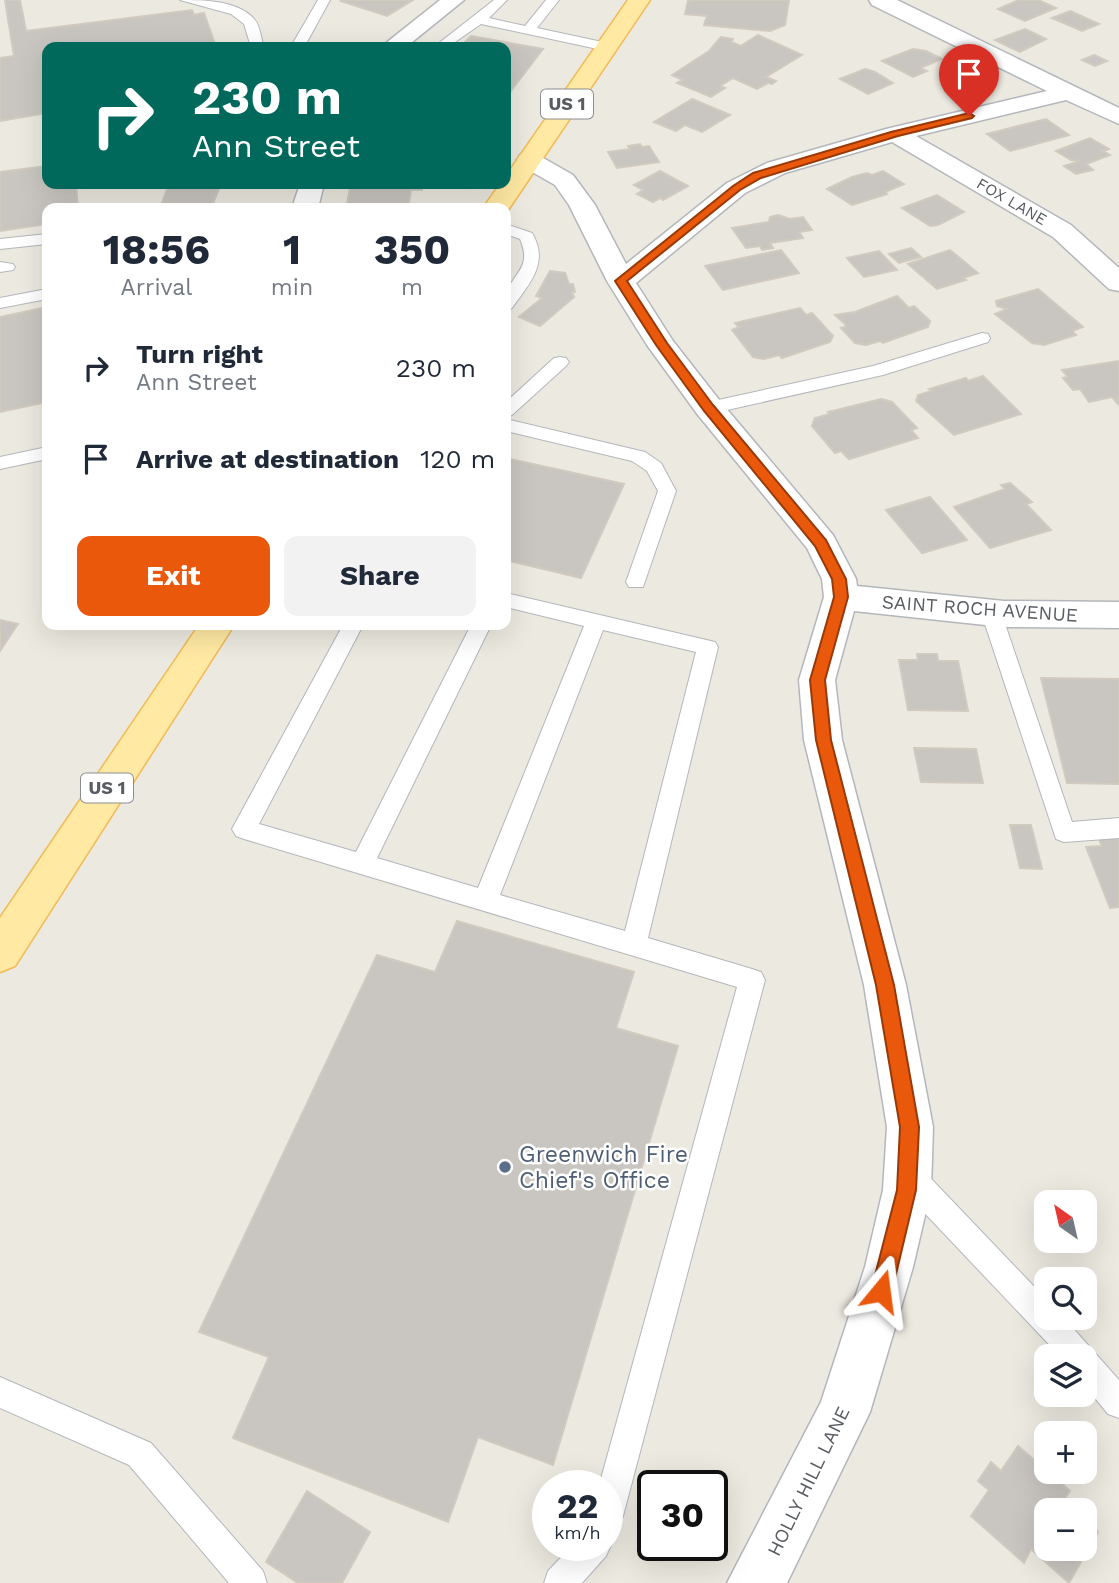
<!DOCTYPE html>
<meta charset="utf-8">
<style>
:root{--surface:#fff;--page:#f2f2f3;--text:#1f2937;--muted:#747a83;--accent:#ea580c}
body{margin:0;font-family:"Work Sans",sans-serif;background:var(--page);color:var(--text);height:100vh;display:flex;flex-direction:column;font-size:26px;white-space:nowrap}
*{box-sizing:border-box;margin:0}
p{font-size:23px;color:var(--muted)}
.icon{flex:none;width:38px;height:38px;fill:none;stroke:currentColor;stroke-width:2;stroke-linecap:round;stroke-linejoin:round}
.map{position:relative;flex:1;overflow:hidden}
.sheet{position:absolute;left:42px;top:203px;width:469px;height:427px;display:flex;flex-direction:column;background:var(--surface);border-radius:14px;box-shadow:0 7px 28px #0002}
.sheet>*{flex:none}
.top-card{position:absolute;left:42px;top:42px;width:469px;height:147px;border-radius:14px;box-shadow:0 7px 28px #0002;background:#00695c;color:#fff;overflow:hidden}
.needle{width:46px;rotate:326deg}
.buttons{position:absolute;left:1034px;top:1190px;display:grid;gap:14px}
.buttons a{display:grid;place-items:center;width:63px;height:63px;border-radius:14px;background:var(--surface);box-shadow:0 7px 28px #0002;font-size:35px}
.speed{position:absolute;left:532px;top:1470px;display:flex;gap:14px;font-size:35px;font-weight:700;text-align:center}
.speed>*{display:grid;place-content:center;width:91px;height:91px;border-radius:50%;background:var(--surface);box-shadow:0 7px 28px #0002;line-height:1}
.speed small{font-size:18px;font-weight:400}
.speed .limit{border:4px solid #111;border-radius:10px;background:#fff;color:#111}
.pin{position:absolute;display:grid;place-items:center;width:60px;height:60px;color:#fff;margin:-72px -30px;border-radius:50% 50% 50% 0;rotate:-45deg;box-shadow:0 0 7px #0007}
.pin .icon{rotate:45deg}
.me{position:absolute;width:77px;margin:-38px;rotate:16deg;stroke-linejoin:round;filter:drop-shadow(0 0 5px #0008)}
.turn{display:flex;align-items:center;gap:24px;height:147px;padding:0 35px;font-size:32px}
.turn .icon{width:91px;height:91px;stroke-width:2.5}
.turn b{display:block;font-size:49px;line-height:60px}
.eta{display:flex;justify-content:space-evenly;align-items:center;height:119px;text-align:center}
.eta b{font-size:42px;font-weight:700;line-height:49px}
.cta{display:flex;gap:14px;margin-top:auto;padding:14px 35px}
.cta a{flex:1;height:80px;border-radius:14px;background:var(--accent);color:#fff;font-size:28px;font-weight:700;line-height:80px;text-align:center}
.cta a+a{background:var(--page);color:var(--text)}
ul{padding:0;list-style:none}
li{display:flex;align-items:center;gap:21px;height:91px;padding:0 35px}
li div{flex:1}
li b{display:block;font-size:26px}
li em{font-style:normal}
.map>svg:first-child{display:block}
</style>
<div class="map">
<svg width="1119" height="1583" viewBox="0 0 1119 1583">
<rect width="100%" height="100%" fill="#ece9e0"/>
<g fill="#c9c5c0" stroke="#d1cabf" stroke-width="2">
<path d="M5,0H20L26,31L192,10L194,15L204,13L216,47H47V113L0,121V58L14,56Z"/>
<path d="M343,0H413L387,16L341,1Z"/>
<path d="M695,0H789L785,25L770,31L704,25L707,16L685,14L688,1Z"/>
<path d="M1019,0H1038L1056,8L1025,21L998,9Z"/>
<path d="M1070,11L1099,24L1082,31L1052,18Z"/>
<path d="M1025,29L1046,39L1020,52L995,40Z"/>
<path d="M758,35L802,55L766,77L776,81L772,84L768,83L757,89L733,78L720,86L725,88L711,97L677,83L683,80L672,75L709,51L721,37L733,39L731,42L741,46Z"/>
<path d="M471,36L543,49L507,96L506,47H460Z"/>
<path d="M913,49L926,51L942,59L920,68L927,71L913,77L882,61Z"/>
<path d="M1094,55L1107,61L1095,66L1082,60Z"/>
<path d="M865,69L875,72L893,83L868,94L840,79Z"/>
<path d="M692,99L730,115L702,132L685,125L676,131L654,122Z"/>
<path d="M1046,119L1069,135L1010,151L987,134Z"/>
<path d="M1090,138L1109,149L1103,151L1110,155L1086,164L1093,170L1076,174L1064,166L1080,161L1071,160L1056,151Z"/>
<path d="M640,144L642,147L649,146L659,162L617,168L608,152L630,149L628,146Z"/>
<path d="M47,166V184H76L78,208H47V224L0,231V172Z"/>
<path d="M660,171L688,186L663,200L660,198L653,202L637,194L643,190L634,185Z"/>
<path d="M883,171L904,184L885,192L887,194L852,205L827,189L852,177L867,173L872,175Z"/>
<path d="M169,184H221L211,208H160Z"/>
<path d="M351,184H423L422,190H411L408,208H346Z"/>
<path d="M937,195L964,212L938,225L930,226L902,208Z"/>
<path d="M778,215L790,219L803,217L812,230L799,232L803,238L770,243L773,248L762,250L760,246L746,248L732,228L769,222L770,217Z"/>
<path d="M911,248L921,257L899,263L889,254Z"/>
<path d="M781,250L799,273L723,290L705,266Z"/>
<path d="M950,250L978,273L963,278L966,280L937,289L908,264Z"/>
<path d="M879,251L897,270L864,277L847,258Z"/>
<path d="M550,271L565,273L569,284H573L575,292H572L574,297L540,326L519,317L542,298L536,296Z"/>
<path d="M1038,289L1083,327L1072,331L1076,335L1044,345L1032,343L995,314L1007,309L997,306L996,301Z"/>
<path d="M897,296L909,308L914,306L930,321L928,327L883,343L880,341L866,345L855,343L841,328L846,327L845,324L835,315L855,312Z"/>
<path d="M47,307V402L0,412V317Z"/>
<path d="M800,308L806,315L812,313L833,336L830,342L782,358L779,355L764,359L753,357L732,330L739,327L735,323Z"/>
<path d="M1119,361V405L1112,397L1089,402L1080,389L1073,390L1063,378L1068,377L1062,370Z"/>
<path d="M983,376L1021,414L954,435L916,401L918,395L932,391L929,389L966,378L968,381Z"/>
<path d="M881,399L892,402L917,428L911,430L918,438L849,459L841,451L835,453L812,426L815,418L830,414L828,412Z"/>
<path d="M506,458L624,484L581,578L506,560Z"/>
<path d="M1010,483L1032,502L1026,504L1051,530L990,548L954,507L1005,489L1001,485Z"/>
<path d="M930,497L967,540L922,553L886,510Z"/>
<path d="M0,620L18,624L0,651Z"/>
<path d="M917,654H937L938,661H958L968,711L908,710L899,660H918Z"/>
<path d="M1041,678L1119,679V784L1067,783Z"/>
<path d="M914,748L976,749L983,783L921,782Z"/>
<path d="M1010,825H1031L1042,869L1020,868Z"/>
<path d="M1119,837V907L1110,908L1086,847L1102,846L1099,839Z"/>
<path d="M457,921L634,972L616,1028L678,1046L553,1465L478,1437L448,1522L233,1438L269,1357L199,1332L377,955L435,972Z"/>
<path d="M1018,1446L1070,1491L1063,1501L1074,1510H1046V1549H1085V1520L1098,1532L1069,1583L1031,1549L1024,1563L971,1516L989,1490L978,1481L991,1462L1001,1471Z"/>
<path d="M307,1491L370,1532L342,1583H298L266,1562Z"/>
</g>
<g fill="none" stroke-linecap="round" stroke-linejoin="round">
<g stroke="#b3b7bb" stroke-width="2">
<g id="service">
<path d="M180,0C202,0 239,0 255,20C260,26 261,39 264,47H251L244,24L231,14Z"/>
<path d="M318,0H330L307,42L314,47H298L293,43Z"/>
<path d="M494,0H507L489,18L525,26L546,0H559L537,28L607,43L614,47L607,51L481,24L448,47H434Z"/>
<path d="M506,224L532,233C550,263 529,284 512,308L506,310C506,305 505,297 506,293C515,271 532,267 520,239L506,234Z"/>
<path d="M47,234V244L0,249V239Z"/>
<path d="M0,262L13,264L15,267L13,270L0,272Z"/>
<path d="M47,289V299L0,308V298Z"/>
<path d="M982,333L988,334L990,338L988,342L883,375L709,414L700,408L709,402L873,366Z"/>
<path d="M560,357L566,358L569,362L566,366L512,415L506,417V402L554,358Z"/>
<path d="M506,419L645,452L661,463L676,491L643,587H629L626,582L658,491L647,471L632,461L506,431Z"/>
<path d="M47,447V459L0,469V457Z"/>
<path d="M506,593L715,642L718,647L648,938L752,969L761,972L765,980L623,1516L618,1527L607,1532V1486H599L737,987L244,839L236,836L232,829L343,625H363L259,824L356,852L471,625H491L377,858L478,888L584,626L506,607ZM603,630L696,652L625,931L500,895Z"/>
<path d="M991,605L998,607L1001,612L1072,822L1119,818V838L1064,842L1056,839L981,612L984,607Z"/>
<path d="M908,1161L918,1165L1046,1299V1318H1064L1119,1380V1418L1108,1414L1085,1386V1356H1060L898,1185L894,1175L898,1165Z"/>
<path d="M0,1377L151,1443L263,1571L267,1583H229L129,1465L0,1408Z"/>
<path d="M607,1535L611,1545L606,1556L582,1583H544L548,1571L573,1545H607Z"/>
</g>
</g>
<g stroke="#b3b7bb" stroke-width="3">
<g id="minor">
<path d="M440,0H464L406,47H381Z"/>
<path d="M869,0H897L1119,108V124L1066,100L916,136L1071,225L1119,268V291L1109,289L1053,237L892,142L785,173L745,193L636,283L673,341L720,401L833,535L856,579L857,586L1004,601L1119,602V628L1004,627L854,611L835,680L842,740L906,985L933,1127L931,1190L913,1267L870,1412L787,1583H727L821,1402L865,1267L883,1190L887,1127L864,985L804,740L799,680L824,597L822,579L807,548L698,415L647,345L607,281L569,205L555,185L520,165L517,160L520,155L529,153L538,155L573,175L595,205L626,264L727,183L767,163L886,129L1047,91L872,5Z"/>
<path d="M300,184H324L318,208H292Z"/>
</g>
</g>
<g stroke="#f2ba53" stroke-width="3">
<g id="primary">
<path d="M628,0H650L506,213V208H483L500,184H506V176Z"/>
<path d="M199,625H234L15,966L0,972V918Z"/>
</g>
</g>
<use href="#service" fill="#fff" fill-rule="evenodd"/>
<use href="#minor" fill="#fff" fill-rule="evenodd"/>
<use href="#primary" fill="#ffe9a3" fill-rule="evenodd"/>
</g>
<path fill="#ea580c" stroke="#983908" stroke-width="2" d="M969,113L974,116L972,118L898,136L761,178L740,190L627,281L667,343L713,405L826,540L846,579L848,597L825,680L831,740L894,985L919,1127L916,1190L892,1291L889,1298L881,1301L874,1298L871,1291L897,1190L900,1127L876,985L816,740L810,680L834,597L832,579L815,546L704,411L656,345L615,281L733,186L753,173L891,132Z"/>
<circle fill="#5c6f8a" stroke="#fff" stroke-width="2.5" cx="505" cy="1167" r="7"/>
<g text-anchor="middle" stroke-width="5" stroke-linejoin="round" paint-order="stroke">
<g font-size="16" fill="#595d62" stroke="#fff">
<text transform="translate(1012 201) rotate(30)" y="6">FOX LANE</text>
</g>
<g fill="#fff" stroke="#8b8e91" stroke-width="2">
<rect x="541" y="89.5" width="52" height="29" rx="5"/>
<rect x="81" y="773.5" width="52" height="29" rx="5"/>
</g>
<g font-size="18" font-weight="bold" fill="#595d62">
<text x="567" y="110">US 1</text>
<text x="107" y="794">US 1</text>
</g>
<g font-size="19" fill="#595d62" stroke="#fff">
<text transform="translate(980 608) rotate(4)" y="7">SAINT ROCH AVENUE</text>
<text transform="translate(808 1481) rotate(-64)" y="7">HOLLY HILL LANE</text>
</g>
<g font-size="23" fill="#4e5e75" stroke="#fff" text-anchor="start">
<text x="519" y="1162">Greenwich Fire<tspan x="519" dy="26">Chief's Office</tspan></text>
</g>
</g>
</svg>
<div class="buttons">
<a><svg class="needle" viewBox="-14 -14 28 28"><path d="M0-13l5 13h-10z" fill="#e53935"/><path d="M0 13l5-13h-10z" fill="#747a83"/></svg></a>
<a><svg class="icon" aria-label="search" viewBox="0 0 24 24"><circle cx="10" cy="10" r="6"/><path d="M15 15l6 6"/></svg></a>
<a><svg class="icon" aria-label="layers" viewBox="0 0 24 24"><path d="M12 4l9 5-9 5-9-5zM3 14l9 5 9-5"/></svg></a>
<a>+</a>
<a>−</a>
</div>
<div class="speed"><div>22<small>km/h</small></div><div class="limit">30</div></div>
<div class="pin" style="left:969px;top:116px;background:#d93025"><svg class="icon" aria-label="arrive" viewBox="0 0 24 24"><path d="M6 21V4h12l-3 4 3 4H6"/></svg></div>
<svg class="me" style="left:881px;top:1291px" viewBox="-20 -20 40 40"><path d="M0-17L14 15 0 8-14 15z" fill="#ea580c" stroke="#fff" stroke-width="4"/></svg>
<div class="top-card">
<div class="turn"><svg class="icon" aria-label="right" viewBox="0 0 24 24"><path d="M7 20v-9h11M14 6l5 5-5 5"/></svg><div><b>230 m</b>Ann Street</div></div>
</div>
<section class="sheet">
<div class="eta">
<div><b>18:56</b><p>Arrival</p></div>
<div><b>1</b><p>min</p></div>
<div><b>350</b><p>m</p></div>
</div>
<ul>
<li><svg class="icon" aria-label="right" viewBox="0 0 24 24"><path d="M7 20v-9h11M14 6l5 5-5 5"/></svg><div><b>Turn right</b><p>Ann Street</p></div><em>230 m</em></li>
<li><svg class="icon" aria-label="arrive" viewBox="0 0 24 24"><path d="M6 21V4h12l-3 4 3 4H6"/></svg><div><b>Arrive at destination</b></div><em>120 m</em></li>
</ul>
<div class="cta"><a>Exit</a><a>Share</a></div>
</section>
</div>
